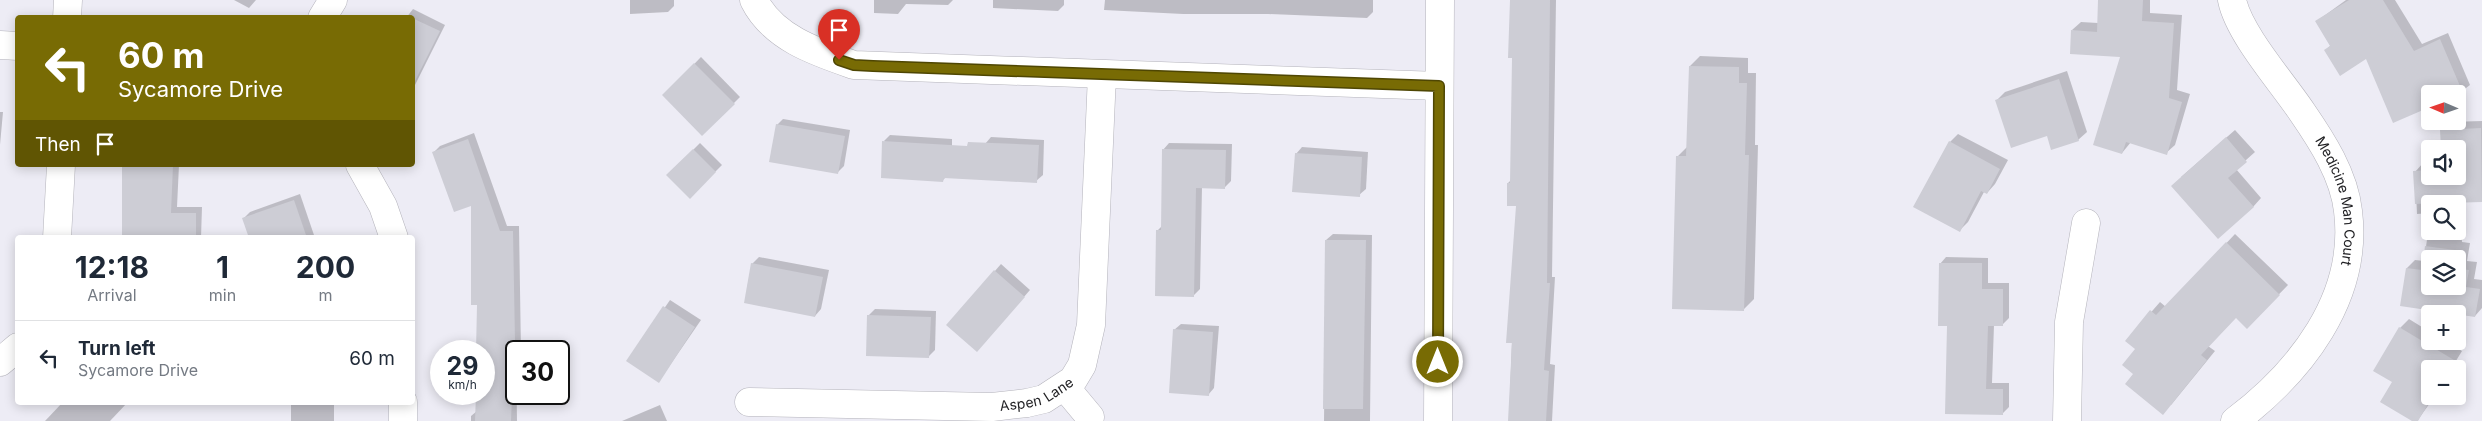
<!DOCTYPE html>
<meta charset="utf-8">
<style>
:root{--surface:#fff;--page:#f6f6f7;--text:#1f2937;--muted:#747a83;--line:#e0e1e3}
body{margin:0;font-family:Inter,sans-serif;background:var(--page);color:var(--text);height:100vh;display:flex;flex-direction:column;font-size:19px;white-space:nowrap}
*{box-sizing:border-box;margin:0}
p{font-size:16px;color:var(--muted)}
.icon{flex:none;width:28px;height:28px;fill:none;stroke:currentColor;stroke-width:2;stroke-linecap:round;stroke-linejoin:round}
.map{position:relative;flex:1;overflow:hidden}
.side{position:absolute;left:15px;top:235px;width:400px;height:170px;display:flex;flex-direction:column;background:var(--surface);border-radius:5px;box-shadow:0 2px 12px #0003}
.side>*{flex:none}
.banner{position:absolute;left:15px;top:15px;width:400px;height:152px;border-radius:5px;box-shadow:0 2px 12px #0003;background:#786b04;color:#fff;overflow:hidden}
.needle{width:32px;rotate:272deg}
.controls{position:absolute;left:2421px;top:85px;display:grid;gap:10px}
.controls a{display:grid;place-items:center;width:45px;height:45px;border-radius:5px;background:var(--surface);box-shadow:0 2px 12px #0003;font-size:25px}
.speed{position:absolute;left:430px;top:340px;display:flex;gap:10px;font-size:25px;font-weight:700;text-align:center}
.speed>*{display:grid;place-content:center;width:65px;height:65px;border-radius:50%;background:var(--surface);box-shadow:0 2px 12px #0003;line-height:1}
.speed small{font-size:12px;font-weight:400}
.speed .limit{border:2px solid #111;border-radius:8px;background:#fff;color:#111}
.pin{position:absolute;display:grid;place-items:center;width:42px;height:42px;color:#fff;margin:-51px -21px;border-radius:50% 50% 50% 0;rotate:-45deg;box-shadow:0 0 5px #0007}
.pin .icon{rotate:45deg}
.me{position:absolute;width:55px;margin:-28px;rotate:0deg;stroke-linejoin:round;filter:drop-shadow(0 0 4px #0008)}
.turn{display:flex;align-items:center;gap:18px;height:105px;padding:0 20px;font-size:22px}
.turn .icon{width:65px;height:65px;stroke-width:2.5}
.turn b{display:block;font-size:35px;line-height:42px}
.then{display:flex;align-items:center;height:48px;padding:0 20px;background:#0003;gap:10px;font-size:19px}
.eta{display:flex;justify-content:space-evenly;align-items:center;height:85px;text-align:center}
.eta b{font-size:30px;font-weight:700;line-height:35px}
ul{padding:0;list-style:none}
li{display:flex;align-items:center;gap:15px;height:75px;padding:0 20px;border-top:1px solid var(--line)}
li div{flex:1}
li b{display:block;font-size:19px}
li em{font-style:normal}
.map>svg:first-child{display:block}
</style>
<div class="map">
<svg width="2482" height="421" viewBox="0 0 2482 421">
<rect width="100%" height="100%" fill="#edecf5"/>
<g fill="#0003" fill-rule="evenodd">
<path d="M234,0H256L249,8Z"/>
<path d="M630,0H674V6L668,12L630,14Z"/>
<path d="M874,0H953L948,5L906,4L898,14L874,13Z"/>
<path d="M993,0H1064V5L1058,11L993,8Z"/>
<path d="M1105,0H1373V12L1367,18L1268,14H1183L1104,10Z"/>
<path d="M1511,0H1556L1552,277H1555L1550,364L1555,365L1552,421H1509L1517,205L1508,183L1511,180L1513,57Z"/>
<path d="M2099,0H2150V13L2182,15L2177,90L2190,94L2175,145L2166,153L2131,142L2122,153L2121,56L2072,30L2081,22L2098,23Z"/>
<path d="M2346,0H2395L2422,44L2448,33L2470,85L2458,94H2430V106L2366,57L2326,50L2331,45L2317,21Z"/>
<path d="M413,9L445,25L412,91V18H406Z"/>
<path d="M1700,56L1748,58V73H1756L1755,145H1758L1754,299L1744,309L1677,157L1688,146L1690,66Z"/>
<path d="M701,57L740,97L702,135L664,95Z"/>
<path d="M2067,71L2087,132L2078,140L2048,135L1997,100L2005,92Z"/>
<path d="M0,112H3L0,145Z"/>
<path d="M783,119L850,130L844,166L838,172L777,125Z"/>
<path d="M2482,121V201L2460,202L2462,242L2470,243L2467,261L2477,262L2474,279L2482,280V308L2475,316L2402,305L2407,268L2415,260L2424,261L2430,218V231H2458V204H2430V213L2417,214L2415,172L2423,163H2430V176H2458V149L2441,131L2449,122ZM2430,259H2458V286H2430Z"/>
<path d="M2235,130L2255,152L2236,169L2261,198L2253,207L2181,177Z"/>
<path d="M474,133L507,226H519L521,351H516L517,421H471V416L477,411V394H484V351H477L478,304L472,204L434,152L440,146Z"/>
<path d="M1958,134L2008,160L1995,184L1987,193L1984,192L1968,222L1960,230L1950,142Z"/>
<path d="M890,135L952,139V171L943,180L884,141Z"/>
<path d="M991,137L1044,140L1043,175L1036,181L985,144Z"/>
<path d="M700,143L722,165L690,197L668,175Z"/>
<path d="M1169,143L1232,144L1231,181L1225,187H1202L1200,289L1193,296L1158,230L1162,226L1163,150Z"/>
<path d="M1302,147L1368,152L1366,189L1359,195L1296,154Z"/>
<path d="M123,165H179L177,207H202L201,238H123Z"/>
<path d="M300,194L315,238H250L244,218L250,212Z"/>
<path d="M1333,234L1372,235L1370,421H1268H1324L1326,240Z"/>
<path d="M2235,234L2288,285L2252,322L2236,317L2208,346L2215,351L2171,405L2135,374L2137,349L2126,341L2160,302L2166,307Z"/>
<path d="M759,257L829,270L821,309L815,316L752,264Z"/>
<path d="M1946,257L1988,258V283H2009V318L2002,325H1994L1992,383H2009V407L2002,414L1947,413L1948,324L1940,264Z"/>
<path d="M1001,264L1030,290L983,344L948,325Z"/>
<path d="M670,300L701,320L659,381L628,361Z"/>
<path d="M875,309L936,311L935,350L929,356L868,316Z"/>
<path d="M2409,319L2430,332V341H2445L2462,351L2451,369H2430V396H2435L2417,421H2414L2393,382L2400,328Z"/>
<path d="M1181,324L1219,326L1214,388L1208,395L1174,330Z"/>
<path d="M63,402H128L110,421H45Z"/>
<rect x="291" y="402" width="43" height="19"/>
<path d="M660,405L667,421H622Z"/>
</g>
<g fill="#cdcdd5" fill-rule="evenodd">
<path d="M1510,0H1550L1547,283H1550L1544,370L1549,371L1546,421H1508L1512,343H1506L1516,206H1507V183H1510L1512,58H1508Z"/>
<path d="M2098,0H2143L2142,21L2174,23L2169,98L2182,102L2167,155L2126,142L2122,154L2093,145L2120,57L2070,54L2071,30L2097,32Z"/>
<path d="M2349,0H2383L2414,51L2440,39L2463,93L2458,96V94H2430V107L2393,123L2366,59L2340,76L2324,50L2330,46L2315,21Z"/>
<path d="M412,18L440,31L412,87Z"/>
<path d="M694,63L735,104L702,136L662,95Z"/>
<path d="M1689,66L1739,67V83H1747L1745,155H1749L1744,311L1672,309L1676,156H1686Z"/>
<path d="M2059,79L2079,141L2051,150L2047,136L2011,148L1995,100Z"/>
<path d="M776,124L845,136L838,174L769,162Z"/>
<path d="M2481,128L2482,202L2415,204L2413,171L2430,170V176H2458V149H2441L2440,130Z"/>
<path d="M2226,137L2247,162L2228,178L2254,207L2218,239L2171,186Z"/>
<path d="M468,139L500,231H513L516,396H512L511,421H475L476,394H484V351H476L477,305H471V206L454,212L432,152Z"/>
<path d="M882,141L967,146L968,142L1039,145L1037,183L944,178L943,182L881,178Z"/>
<path d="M1949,141L2000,169L1987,194L1981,191L1960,232L1913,207Z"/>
<path d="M693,149L716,172L690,199L666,175Z"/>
<path d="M1162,149L1226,150L1225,189L1196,188L1194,297L1155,296L1156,230H1161Z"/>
<path d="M1295,153L1362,157L1360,197L1292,192Z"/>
<path d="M122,165H173L171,213H196V238H122Z"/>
<path d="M294,200L307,238H249L242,218Z"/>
<path d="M1325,240H1366L1363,409H1323Z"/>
<path d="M2226,242L2280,295L2247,329L2236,318L2201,355L2207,360L2163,415L2125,384L2133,374L2122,365L2135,349L2125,341L2150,310L2156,315Z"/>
<path d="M2425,246L2462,251L2459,269L2469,270L2466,287L2480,289L2475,317L2400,306L2406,268L2422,270ZM2430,259H2458V286H2430Z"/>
<path d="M751,263L823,277L815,317L744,303Z"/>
<path d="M1939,263H1982V289H2003V326H1988L1986,389H2003V415L1945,414L1947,326H1938Z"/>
<path d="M994,270L1025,297L977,352L946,325Z"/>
<path d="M663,306L695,327L659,383L626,361Z"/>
<path d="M867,315L931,317L929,358L866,356Z"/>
<path d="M2399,327L2454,360L2449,369H2430V396H2433L2418,421H2412L2380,402L2392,382L2373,371Z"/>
<path d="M1173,329L1213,332L1209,396L1169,393Z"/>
</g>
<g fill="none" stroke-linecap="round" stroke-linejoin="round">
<g stroke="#b4b3bb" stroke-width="29">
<g id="street">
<path d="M754,0C773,38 816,52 854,65L1439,86"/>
<path id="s1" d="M2232,0C2239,34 2282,82 2302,112C2322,141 2344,175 2348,211C2359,298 2300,372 2235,421"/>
<path d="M67,18L68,0"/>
<path d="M322,18L333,0"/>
<path d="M57,238L61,165"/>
<path d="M0,362L18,347"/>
<path d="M1065,387L1090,417"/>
<path id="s2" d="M749,402L992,407L1027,403L1044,399L1073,380L1082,365L1091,325L1102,75"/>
<path d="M1438,421L1440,0"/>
<path d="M2067,421L2069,322L2086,223"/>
</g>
</g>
<g stroke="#b4b3bb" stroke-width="29">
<g id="secondary">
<path d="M0,45L18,46"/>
<path d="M360,165L383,206L394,238"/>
<path d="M403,421V402"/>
</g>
</g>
<use href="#street" stroke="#fff" stroke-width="28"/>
<use href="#secondary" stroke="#fff" stroke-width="28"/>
</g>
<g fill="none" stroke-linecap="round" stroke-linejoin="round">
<g stroke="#4e4603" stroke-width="12">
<path id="route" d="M839,60L854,65L873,66L1439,86L1438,362"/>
</g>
<use href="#route" stroke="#786b04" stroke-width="9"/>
</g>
<g text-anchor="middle" stroke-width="4" stroke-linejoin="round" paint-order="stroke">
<g font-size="14" fill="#222225" stroke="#fafafe">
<text dy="5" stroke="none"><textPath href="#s1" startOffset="231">Medicine Man Court</textPath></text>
<text dy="5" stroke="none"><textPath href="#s2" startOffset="290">Aspen Lane</textPath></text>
</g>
</g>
</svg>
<div class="controls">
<a><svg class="needle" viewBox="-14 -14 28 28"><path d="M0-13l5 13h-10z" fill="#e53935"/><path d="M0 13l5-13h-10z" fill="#747a83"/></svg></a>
<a><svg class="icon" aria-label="sound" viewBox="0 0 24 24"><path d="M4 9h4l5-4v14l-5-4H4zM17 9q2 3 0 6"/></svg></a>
<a><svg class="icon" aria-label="search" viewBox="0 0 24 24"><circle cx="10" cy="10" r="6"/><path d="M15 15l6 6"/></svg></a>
<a><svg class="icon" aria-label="layers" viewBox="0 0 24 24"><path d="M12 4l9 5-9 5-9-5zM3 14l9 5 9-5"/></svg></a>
<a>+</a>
<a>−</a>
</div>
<div class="speed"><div>29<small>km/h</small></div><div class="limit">30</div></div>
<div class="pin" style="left:839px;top:60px;background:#d93025"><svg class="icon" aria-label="arrive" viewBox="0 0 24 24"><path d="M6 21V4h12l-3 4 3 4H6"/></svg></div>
<svg class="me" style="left:1438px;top:362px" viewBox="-20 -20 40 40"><circle r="17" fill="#786b04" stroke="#fff" stroke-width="3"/><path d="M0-11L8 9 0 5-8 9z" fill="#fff"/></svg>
<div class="banner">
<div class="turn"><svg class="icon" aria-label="left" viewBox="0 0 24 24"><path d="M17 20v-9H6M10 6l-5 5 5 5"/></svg><div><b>60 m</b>Sycamore Drive</div></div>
<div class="then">Then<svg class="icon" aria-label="arrive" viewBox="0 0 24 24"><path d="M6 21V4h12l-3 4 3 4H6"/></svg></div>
</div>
<section class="side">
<div class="eta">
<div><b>12:18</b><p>Arrival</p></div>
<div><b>1</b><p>min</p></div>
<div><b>200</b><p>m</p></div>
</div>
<ul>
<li><svg class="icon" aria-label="left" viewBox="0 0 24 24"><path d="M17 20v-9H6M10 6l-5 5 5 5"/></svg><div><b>Turn left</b><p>Sycamore Drive</p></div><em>60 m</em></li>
</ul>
</section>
</div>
